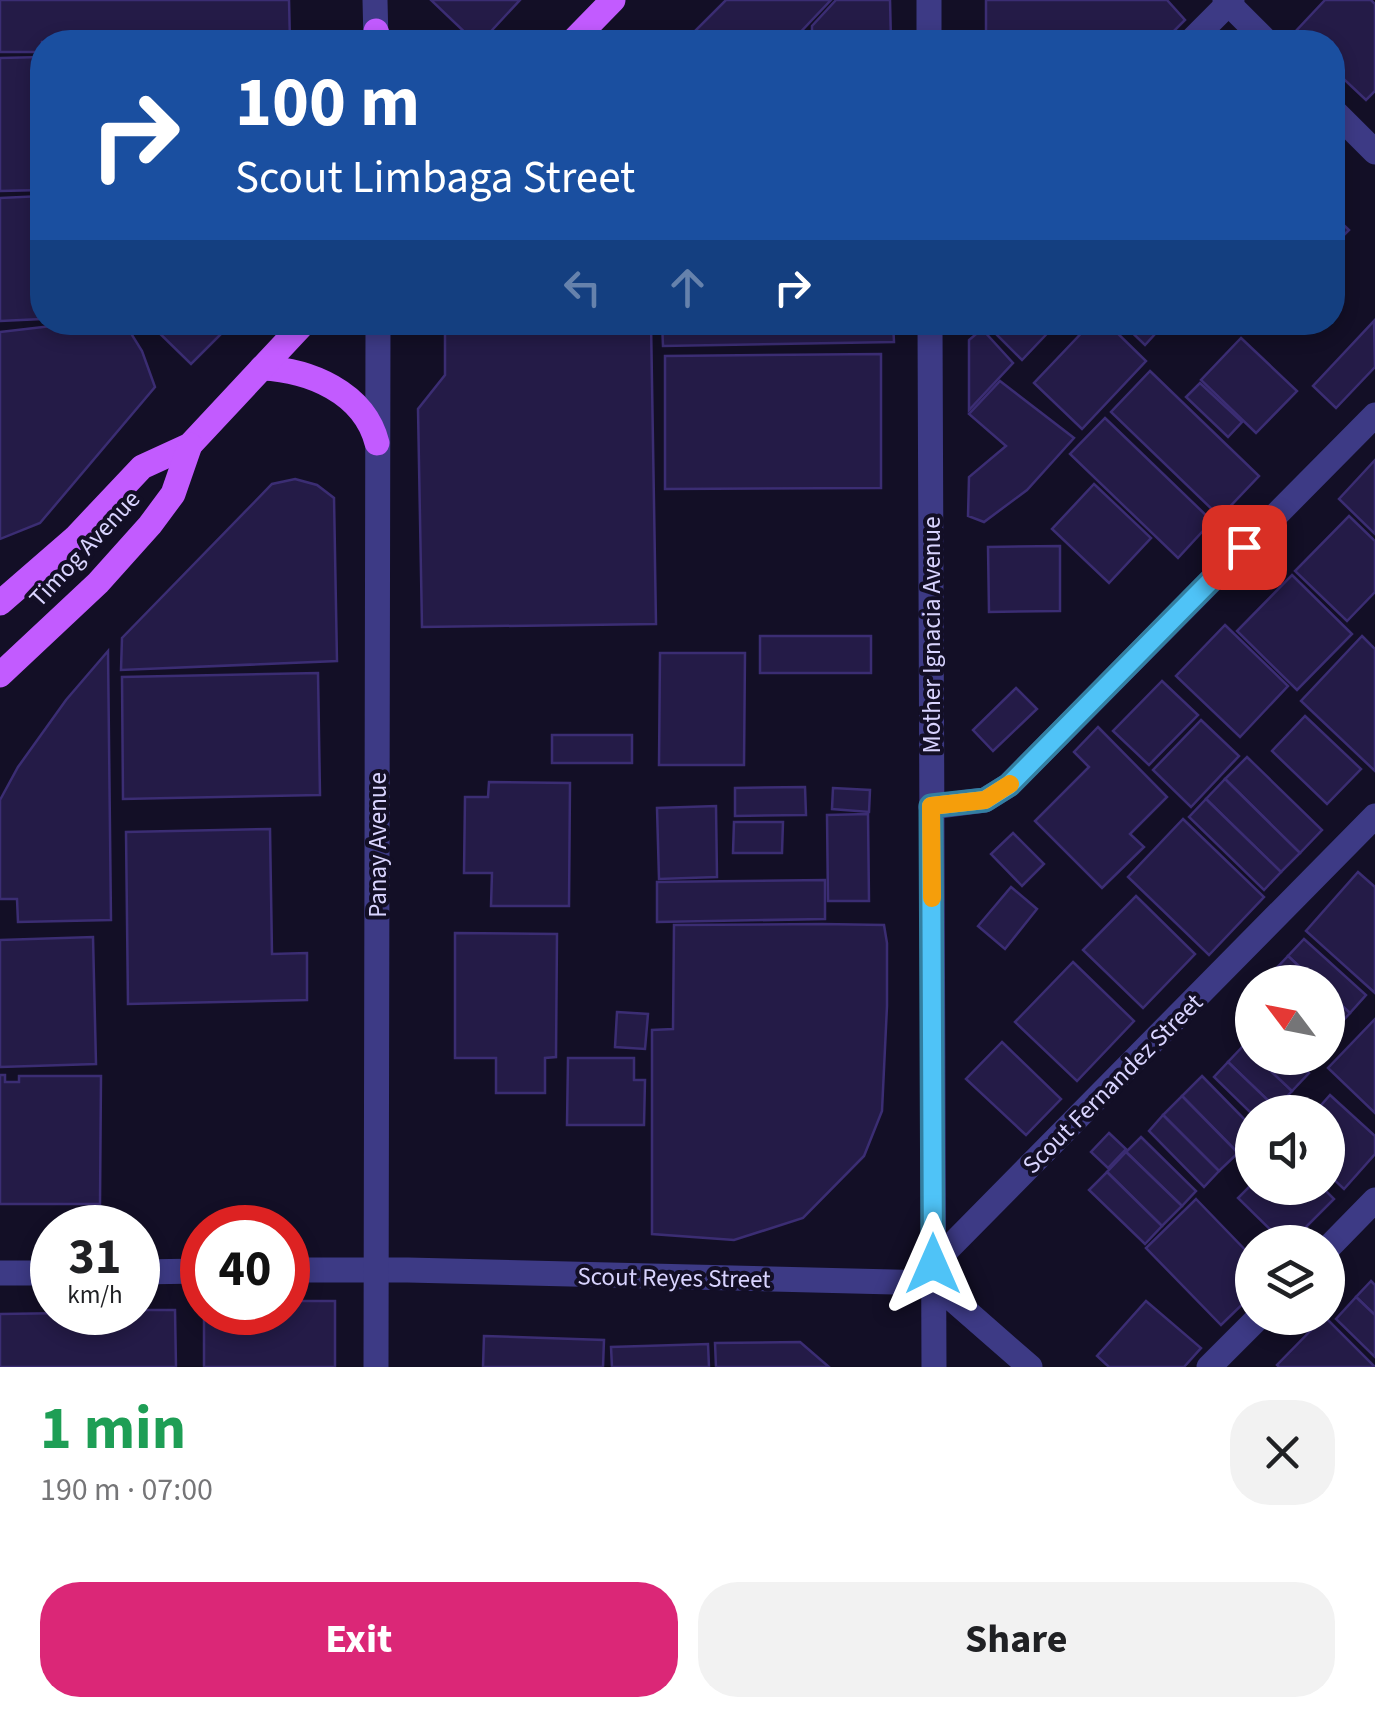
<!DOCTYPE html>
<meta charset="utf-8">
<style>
:root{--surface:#fff;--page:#f2f2f2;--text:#202124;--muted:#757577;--accent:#db2777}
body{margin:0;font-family:"Source Sans 3",sans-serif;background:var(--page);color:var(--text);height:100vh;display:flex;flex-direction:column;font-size:38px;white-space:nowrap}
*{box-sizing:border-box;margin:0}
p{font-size:32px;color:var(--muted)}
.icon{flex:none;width:55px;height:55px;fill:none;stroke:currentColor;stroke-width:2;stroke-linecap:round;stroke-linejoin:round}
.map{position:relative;height:1367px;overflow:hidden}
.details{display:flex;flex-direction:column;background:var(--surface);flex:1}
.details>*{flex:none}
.hud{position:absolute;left:30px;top:30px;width:1315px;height:305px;border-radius:40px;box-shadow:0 5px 15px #0003;background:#1a4fa0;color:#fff;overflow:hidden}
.needle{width:65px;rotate:302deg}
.tools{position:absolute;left:1235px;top:965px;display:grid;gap:20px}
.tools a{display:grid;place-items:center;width:110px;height:110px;border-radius:50%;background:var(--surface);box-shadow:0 5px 15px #0003;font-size:50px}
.speed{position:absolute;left:30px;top:1205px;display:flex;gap:20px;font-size:50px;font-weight:700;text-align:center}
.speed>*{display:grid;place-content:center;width:130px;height:130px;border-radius:50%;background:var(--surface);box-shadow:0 5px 15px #0003;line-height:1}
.speed small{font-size:25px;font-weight:400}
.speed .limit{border:15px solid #d22;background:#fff;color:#111}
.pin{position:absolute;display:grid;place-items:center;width:85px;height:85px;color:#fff;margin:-42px;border-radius:20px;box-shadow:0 5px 15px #0006}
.me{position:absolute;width:110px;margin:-55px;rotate:0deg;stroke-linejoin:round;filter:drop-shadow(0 0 8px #0008)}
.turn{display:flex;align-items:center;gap:35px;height:210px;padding:0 40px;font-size:45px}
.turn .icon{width:130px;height:130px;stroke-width:2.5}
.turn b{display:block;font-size:70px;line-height:85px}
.lanes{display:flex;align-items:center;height:95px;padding:0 40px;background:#0003;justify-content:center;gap:50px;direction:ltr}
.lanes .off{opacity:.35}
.round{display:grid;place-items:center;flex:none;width:105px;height:105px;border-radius:40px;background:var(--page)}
.summary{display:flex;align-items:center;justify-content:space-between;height:170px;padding:0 40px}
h1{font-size:60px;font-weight:700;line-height:75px;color:#1e9e55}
.action{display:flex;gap:20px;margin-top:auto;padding:20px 40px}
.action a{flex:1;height:115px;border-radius:40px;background:var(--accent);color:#fff;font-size:40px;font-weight:700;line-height:115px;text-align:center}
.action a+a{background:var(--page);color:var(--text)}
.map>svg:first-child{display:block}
</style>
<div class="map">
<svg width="1375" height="1367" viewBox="0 0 1375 1367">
<rect width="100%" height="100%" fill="#130f26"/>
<g fill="#241b47" stroke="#3b2d73" stroke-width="2.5">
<path d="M0,0H289L290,42H42V52H0Z"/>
<path d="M431,0H520L481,42H475Z"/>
<path d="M726,0H831L791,42H684Z"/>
<path d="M836,0H890L891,42H812V26Z"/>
<path d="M986,0H1167L1185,20L1163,42H986Z"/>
<path d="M1325,0H1371L1375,4V91L1366,100L1332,68V42H1306L1295,32Z"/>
<path d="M42,57V190L0,191V58Z"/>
<path d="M42,196V319L0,321V198Z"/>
<path d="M1332,214L1349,230L1332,247Z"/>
<path d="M1374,321L1375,367L1336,408L1313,386Z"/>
<path d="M86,322H124L142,351L155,387L40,523L0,539V332Z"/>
<path d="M148,322H233L191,364Z"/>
<path d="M445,322H651L656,624L422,627L418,409L445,375Z"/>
<path d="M662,322H893L894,342L663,346Z"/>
<path d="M984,322H1058L1022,360Z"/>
<path d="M1092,322H1106L1146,361L1082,429L1034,383Z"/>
<path d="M1121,322H1166L1145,345Z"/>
<path d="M982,329L1013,363L969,410V340Z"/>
<path d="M1241,338L1297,391L1256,433L1201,380Z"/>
<path d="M881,354V488L665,489V356Z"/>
<path d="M1150,371L1259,476L1220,517L1111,412Z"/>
<path d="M1000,381L1074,438L1027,490L984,522L968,516L969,477L1006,446L969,414Z"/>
<path d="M1200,383L1242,422L1228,437L1186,397Z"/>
<path d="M1105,418L1212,521L1178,558L1070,454Z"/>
<path d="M1375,460V534L1339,499Z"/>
<path d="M295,479L317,485L334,498L337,661L121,670L122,638L272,484Z"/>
<path d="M1094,484L1151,538L1109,583L1052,529Z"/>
<path d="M1349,516L1375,541V592L1347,621L1295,571Z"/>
<path d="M1060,546V611L989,612L988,547Z"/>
<path d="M1292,575L1352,634L1297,690L1237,631Z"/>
<path d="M1225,625L1288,686L1240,737L1176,676Z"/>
<rect x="760" y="636" width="111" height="37"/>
<path d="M1362,636L1375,649V771L1301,701Z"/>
<path d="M108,651L111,920L18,922L17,899H0V800L18,767L66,700Z"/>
<path d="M660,653H745L744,765H659Z"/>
<path d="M318,673L320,795L123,799L122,677Z"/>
<path d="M1162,681L1198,715L1149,765L1113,731Z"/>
<path d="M1016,688L1037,709L993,751L973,730Z"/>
<path d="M1305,716L1361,769L1327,804L1272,751Z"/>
<path d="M1201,720L1239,756L1191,807L1153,770Z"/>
<path d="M1098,727L1167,797L1130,834L1144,847L1102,888L1035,821L1089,767L1074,752Z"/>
<rect x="552" y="735" width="80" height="28"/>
<path d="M1247,757L1322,830L1300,853L1225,779Z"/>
<path d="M1225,779L1300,853L1281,872L1206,799Z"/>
<path d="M489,782L570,783L569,906H491L492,873H464L465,797H488Z"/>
<path d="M805,787L806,815L735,816V788Z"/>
<path d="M833,788L870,790L869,812L832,809Z"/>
<path d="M1206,799L1281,872L1264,890L1189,817Z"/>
<path d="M716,806L717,877L659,879L657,808Z"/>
<path d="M868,814L869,901H828L827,815Z"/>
<path d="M1183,819L1264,897L1209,955L1128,877Z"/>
<path d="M734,822H783L782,853H733Z"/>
<path d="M270,829L272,954L307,953V1000L128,1004L126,832Z"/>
<path d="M1013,833L1044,864L1022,886L991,854Z"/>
<path d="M1358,872L1375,887V993L1306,931Z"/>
<path d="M825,880V919L657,922V882Z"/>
<path d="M1011,887L1037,909L1005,949L978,926Z"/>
<path d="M1136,896L1195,954L1143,1008L1083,950Z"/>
<path d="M822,924L884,925L887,943V1006L882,1111L864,1156L803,1218L734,1240L652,1234V1030L673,1029L674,925Z"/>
<path d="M455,933L557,934L556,1057L545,1058V1093H496V1058H455Z"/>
<path d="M93,937L96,1064L0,1067V940Z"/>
<path d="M1304,939L1366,995L1350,1013L1328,993V982H1316L1288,956Z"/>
<path d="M1288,956L1316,982H1274L1268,977Z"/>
<path d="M1073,962L1134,1021L1077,1081L1015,1022Z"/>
<path d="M1328,993L1350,1013L1331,1034L1328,1031Z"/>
<path d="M617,1012L648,1014L645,1049L615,1047Z"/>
<path d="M1375,1019V1113L1328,1068Z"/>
<path d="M1002,1042L1061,1099L1026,1135L966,1079Z"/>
<path d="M1244,1045L1252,1053V1058H1257L1292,1091L1276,1108L1228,1062Z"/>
<path d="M568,1058H634V1080H645L644,1125H567Z"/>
<path d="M1257,1058H1292L1309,1073L1292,1091Z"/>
<path d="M1228,1062L1276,1108L1271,1112L1252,1114L1214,1077Z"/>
<path d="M0,1075H5V1082H19V1076H101L100,1204H0Z"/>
<path d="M1202,1076L1252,1127V1138L1238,1153L1182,1096Z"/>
<path d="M1330,1095L1375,1136V1154L1344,1189L1328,1174V1112H1315Z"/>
<path d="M1182,1096L1238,1153L1219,1171L1163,1115Z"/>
<path d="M1163,1115L1219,1171L1204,1187L1149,1131Z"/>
<path d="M1109,1133L1126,1149L1108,1168L1091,1152Z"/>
<path d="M1141,1137L1196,1191L1182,1206L1126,1152Z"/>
<path d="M1126,1152L1182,1206L1162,1226L1107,1172Z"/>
<path d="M1107,1172L1162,1226L1145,1244L1089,1190Z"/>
<path d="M1252,1184V1188H1323L1334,1199L1291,1242H1283L1238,1198Z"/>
<path d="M1196,1199L1252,1257V1295L1221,1325L1146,1248Z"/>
<path d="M1371,1281L1375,1285V1315L1356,1297Z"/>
<path d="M1356,1297L1375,1315V1357L1336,1319Z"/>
<path d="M288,1301H335V1367H204V1312H288Z"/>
<path d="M1146,1301L1201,1348L1184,1367H1109L1097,1356Z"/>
<path d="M138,1310H175L176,1367H0V1314L138,1312Z"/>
<path d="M1323,1318H1326L1375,1367H1279L1277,1365Z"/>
<path d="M484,1336L604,1340L603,1367H483Z"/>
<path d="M800,1342L829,1367H716L715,1343Z"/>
<path d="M708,1344L709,1367H612L611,1347Z"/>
</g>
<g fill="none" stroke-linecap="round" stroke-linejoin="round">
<g stroke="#3d3a85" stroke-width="25">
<path d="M375,0L376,42"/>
<path d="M929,0V42"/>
<path d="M1225,0L1267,42"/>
<path d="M1190,42L1232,0"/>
<path d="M1332,109L1375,152"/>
<path d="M930,322L934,1367"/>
<path d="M931,807L985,800L1009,785L1375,415"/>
<path d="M1328,1248L1375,1200"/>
<path d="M933,1264L1375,816"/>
<path d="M288,1270H408L934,1283L1030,1367"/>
<path d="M138,1272L202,1271"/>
<path d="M0,1273H52"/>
<path d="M376,1367L378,322"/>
<path d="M1209,1367L1258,1318"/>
</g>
<g stroke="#c25bff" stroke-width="25">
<path d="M376,31L380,42"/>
<path d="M572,42L613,0"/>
<path d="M262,368C309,370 364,392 377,443"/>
<path d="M0,603L75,538L142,467L190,445L305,322"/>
<path d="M0,675L98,583L150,525L173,494L190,445"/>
</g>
</g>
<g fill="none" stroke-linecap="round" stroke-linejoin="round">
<g stroke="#337fa1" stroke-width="25">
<path id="route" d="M933,1264L931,806L985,800L1009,785L1244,547"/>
</g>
<use href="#route" stroke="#4fc3f7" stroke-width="18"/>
<path stroke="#f59e0b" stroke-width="18" d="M932,898L931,806L985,800L1010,784"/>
</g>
<g text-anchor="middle" stroke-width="8" stroke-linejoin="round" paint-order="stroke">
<g font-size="25" fill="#d9d4ff" stroke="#130f26">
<text transform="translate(84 548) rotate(-47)" y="9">Timog Avenue</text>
<text transform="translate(931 635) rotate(-90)" y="9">Mother Ignacia Avenue</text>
<text transform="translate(377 845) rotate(-90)" y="9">Panay Avenue</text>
<text transform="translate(1112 1083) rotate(-45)" y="9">Scout Fernandez Street</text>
<text transform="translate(674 1277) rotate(1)" y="9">Scout Reyes Street</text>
</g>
</g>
</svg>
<div class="tools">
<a><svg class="needle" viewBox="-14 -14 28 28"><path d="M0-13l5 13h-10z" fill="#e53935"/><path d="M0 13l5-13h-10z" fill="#757577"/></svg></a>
<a><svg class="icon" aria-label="sound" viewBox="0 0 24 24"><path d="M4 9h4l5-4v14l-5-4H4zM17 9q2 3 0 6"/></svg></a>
<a><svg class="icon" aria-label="layers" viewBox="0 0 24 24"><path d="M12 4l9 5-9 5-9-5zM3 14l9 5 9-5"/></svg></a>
</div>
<div class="speed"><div>31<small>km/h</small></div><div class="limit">40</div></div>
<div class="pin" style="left:1244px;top:547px;background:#d93025"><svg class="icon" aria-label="arrive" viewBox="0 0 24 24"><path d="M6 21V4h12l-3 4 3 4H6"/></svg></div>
<svg class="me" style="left:933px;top:1264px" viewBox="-20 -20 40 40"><path d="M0-17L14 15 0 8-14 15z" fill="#4fc3f7" stroke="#fff" stroke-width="4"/></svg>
<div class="hud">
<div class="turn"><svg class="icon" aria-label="right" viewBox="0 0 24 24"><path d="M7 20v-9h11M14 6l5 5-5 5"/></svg><div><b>100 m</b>Scout Limbaga Street</div></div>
<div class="lanes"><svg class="icon off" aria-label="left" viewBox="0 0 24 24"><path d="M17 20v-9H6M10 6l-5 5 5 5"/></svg><svg class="icon off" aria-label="ahead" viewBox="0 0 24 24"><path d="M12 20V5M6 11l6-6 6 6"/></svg><svg class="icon" aria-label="right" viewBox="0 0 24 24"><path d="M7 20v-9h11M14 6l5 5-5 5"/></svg></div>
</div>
</div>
<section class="details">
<div class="summary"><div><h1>1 min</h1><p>190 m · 07:00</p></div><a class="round"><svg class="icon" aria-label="close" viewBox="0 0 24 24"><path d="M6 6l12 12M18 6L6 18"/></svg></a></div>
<div class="action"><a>Exit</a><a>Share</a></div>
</section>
